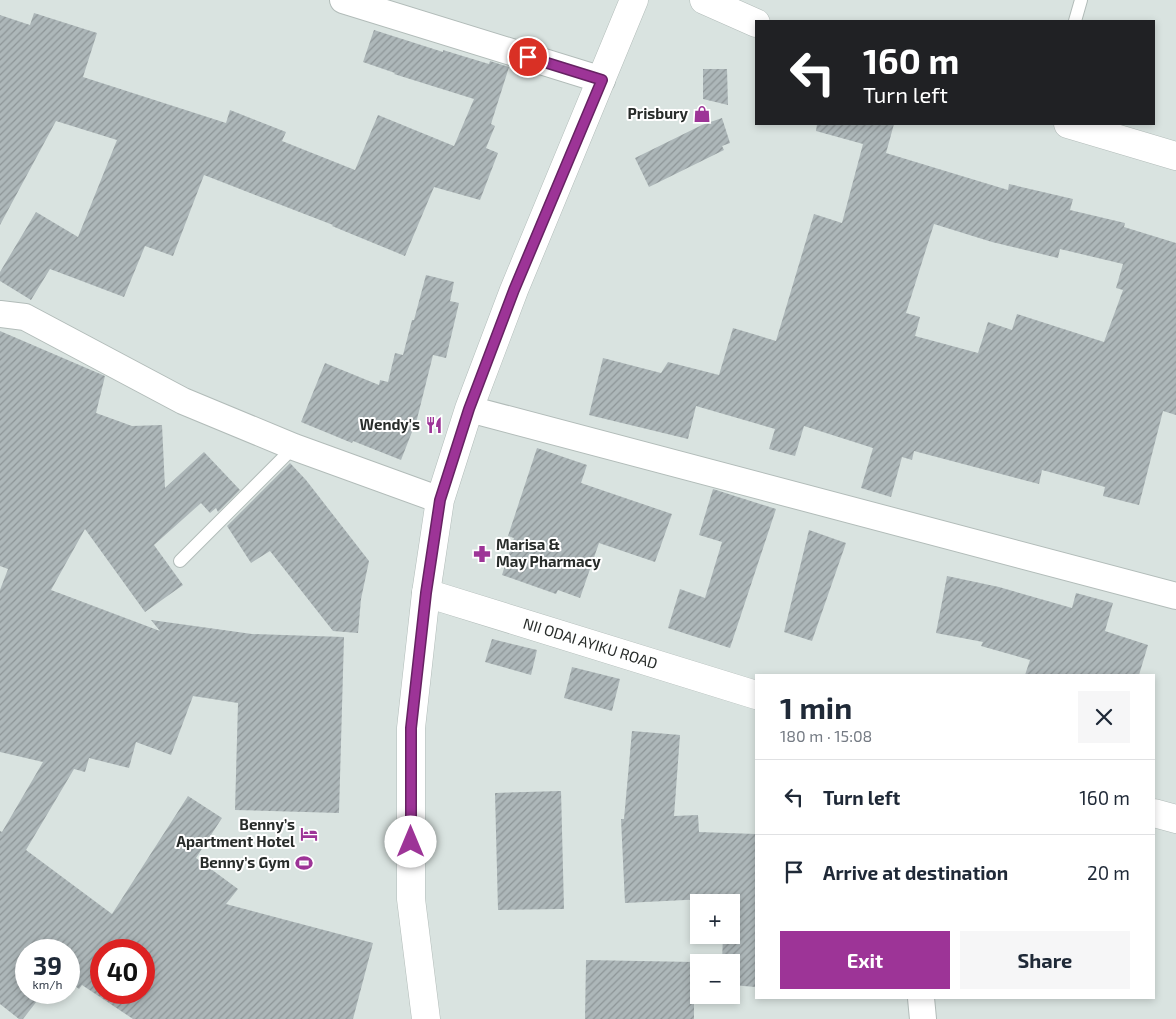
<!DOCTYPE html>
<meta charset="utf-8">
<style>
:root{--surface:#fff;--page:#f6f6f7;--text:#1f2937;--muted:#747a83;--line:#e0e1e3;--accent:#9d3497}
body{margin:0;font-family:"Exo 2",sans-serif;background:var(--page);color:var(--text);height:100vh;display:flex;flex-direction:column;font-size:19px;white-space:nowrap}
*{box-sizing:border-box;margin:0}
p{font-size:16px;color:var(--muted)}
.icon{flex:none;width:28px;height:28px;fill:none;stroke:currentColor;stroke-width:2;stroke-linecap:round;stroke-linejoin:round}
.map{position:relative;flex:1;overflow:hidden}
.details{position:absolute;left:755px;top:674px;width:400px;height:325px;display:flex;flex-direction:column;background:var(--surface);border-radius:0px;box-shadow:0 2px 8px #0003}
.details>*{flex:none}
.top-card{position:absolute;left:755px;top:20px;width:400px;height:105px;border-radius:0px;box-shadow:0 2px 8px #0003;background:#202124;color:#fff;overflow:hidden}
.fabs{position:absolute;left:690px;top:894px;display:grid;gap:10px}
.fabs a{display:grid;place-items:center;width:50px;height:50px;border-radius:0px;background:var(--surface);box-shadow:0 2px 8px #0003;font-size:25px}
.speed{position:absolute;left:15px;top:939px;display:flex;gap:10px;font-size:25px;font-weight:700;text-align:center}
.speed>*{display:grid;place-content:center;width:65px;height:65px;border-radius:50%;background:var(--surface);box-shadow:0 2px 8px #0003;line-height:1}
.speed small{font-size:12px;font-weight:400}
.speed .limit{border:8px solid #d22;background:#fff;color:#111}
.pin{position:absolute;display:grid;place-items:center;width:42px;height:42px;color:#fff;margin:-21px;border:2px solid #fff;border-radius:50%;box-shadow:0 1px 5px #0007}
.me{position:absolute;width:55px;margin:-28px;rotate:0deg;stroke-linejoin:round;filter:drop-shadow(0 0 4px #0008)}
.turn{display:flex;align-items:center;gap:18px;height:105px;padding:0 25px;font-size:22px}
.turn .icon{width:65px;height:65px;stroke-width:2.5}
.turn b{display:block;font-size:35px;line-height:42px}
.round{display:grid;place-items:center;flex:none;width:52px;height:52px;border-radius:0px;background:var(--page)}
.summary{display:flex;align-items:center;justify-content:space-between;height:85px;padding:0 25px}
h1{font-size:30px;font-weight:700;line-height:38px}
.cta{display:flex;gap:10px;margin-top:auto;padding:10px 25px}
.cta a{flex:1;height:58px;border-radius:0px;background:var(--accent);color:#fff;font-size:20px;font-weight:700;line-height:58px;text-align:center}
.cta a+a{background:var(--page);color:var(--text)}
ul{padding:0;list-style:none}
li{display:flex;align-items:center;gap:15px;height:75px;padding:0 25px;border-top:1px solid var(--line)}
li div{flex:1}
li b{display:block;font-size:19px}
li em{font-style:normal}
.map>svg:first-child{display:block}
</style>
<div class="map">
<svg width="1176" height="1019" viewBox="0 0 1176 1019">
<defs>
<pattern id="building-hatch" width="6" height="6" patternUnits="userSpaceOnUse" patternTransform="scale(1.25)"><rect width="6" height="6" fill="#adb7b9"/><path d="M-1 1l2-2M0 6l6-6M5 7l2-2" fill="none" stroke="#8d9597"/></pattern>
</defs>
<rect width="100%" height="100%" fill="#d9e3e0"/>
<g fill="url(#building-hatch)" fill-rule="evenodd">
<path d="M34,13L97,33L83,77L226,123L230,110L286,132L282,141L355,170L378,115L454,146L474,99L394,74L395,73L363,62L374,30L443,52V50L489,64L490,61L509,67L491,124L495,126L486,148L498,153L480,200L434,187L405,256L332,226L333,225L204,175L173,256L145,246L124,297L50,269L31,300L0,281V272L36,212L78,237L117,140L56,121L0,225V15L30,25Z"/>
<path d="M703,69H727L728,105L703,99Z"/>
<path d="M722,118L730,143L722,146L724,150L649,187L635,158L702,125Z"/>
<path d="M817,124H894L886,153L1008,190L1009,184L1073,199L1070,210L1125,223L1124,227L1176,243V415L1163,411L1139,505L1103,496L1105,487L1042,470L1039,484L914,451L912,460L902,457L891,497L861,488L873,448L804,426L795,456L769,449L775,429L696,406L688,439L589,415L603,358L661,373L668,362L719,375L733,328L776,341L814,214L842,223L863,144L816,131ZM934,224L992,242L1058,258L1060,249L1123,264L1116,288L1123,290L1104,342L1017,314L1012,330L988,322L978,353L915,336L920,317L906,313Z"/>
<path d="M426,275L454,282L450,301L459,303L446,358L433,355L417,419L401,460L353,441L352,443L301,422L325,363L379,385L380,380L388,382L395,353L403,355L412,320H414Z"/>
<path d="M0,331L105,376L96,413L132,426L162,425L165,488L204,452L240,490L218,512L216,508L210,513L201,503L154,545L183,585L145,612L85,529L51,590L160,631L151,620L252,634L344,637L339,813L235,810L238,703L193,696L171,755L136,742L129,768L89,758L85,772L74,769L26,850L112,914L188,796L222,818L196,858L238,889L226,904L373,943L353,1019H133L82,985L79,989L69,981V950H26V992H44L23,1019H19L0,1004V831L2,832L43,762L0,752V590L8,569L0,566ZM101,950H144V992H101Z"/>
<path d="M537,448L587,465L581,483L672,514L655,562L599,543L580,598L558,590L556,594L502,575L514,538L508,536Z"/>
<path d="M290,463L306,480L369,561L361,599L358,633L333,631L270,551L251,563L227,526Z"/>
<path d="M713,489L776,509L730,648L668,628L680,589L705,598L722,542L699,535Z"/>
<path d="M809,530L846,543L812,641L784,632Z"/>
<path d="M947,576L999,587L1072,608L1076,593L1113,603L1105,631L1148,645L1139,675H1025L1030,660L981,646L983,642L936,633Z"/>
<path d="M492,639L537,650L531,675L485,662Z"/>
<path d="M572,667L620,679L612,711L564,698Z"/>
<path d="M632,731L680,735L674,816L698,815L699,832L756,834V987L731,985V962H722L723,935H731V902H725V898L625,903L621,819H624Z"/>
<path d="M561,791L564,909L498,910L495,793Z"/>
<path d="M586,960L694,962V1019H585Z"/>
</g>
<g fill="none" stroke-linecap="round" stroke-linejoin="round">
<g stroke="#b2bcb9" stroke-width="14">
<g id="service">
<path d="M1075,21L1081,0"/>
<path d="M180,561L294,447"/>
</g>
</g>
<g stroke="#b2bcb9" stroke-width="28">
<g id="minor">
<path d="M343,0L602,80"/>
<path d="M0,314L25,317L183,401L294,447L440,500"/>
<path d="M469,409L1176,596"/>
<path d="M921,998L923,1019"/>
</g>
</g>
<g stroke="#b2bcb9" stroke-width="29">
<g id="tertiary">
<path d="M704,0L756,23"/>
<path d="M1068,124L1176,156"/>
<path id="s1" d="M426,593L756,695"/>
<path d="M1154,813L1176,819"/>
<path d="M426,1019L411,899V728L426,593L440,500L469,409L514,290L634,0"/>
</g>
</g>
<use href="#service" stroke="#fff" stroke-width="12"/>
<use href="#minor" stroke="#fff" stroke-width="26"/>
<use href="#tertiary" stroke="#fff" stroke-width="28"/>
</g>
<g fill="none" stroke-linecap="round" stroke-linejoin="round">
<g stroke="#662262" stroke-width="12">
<path id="route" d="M411,842V728L426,593L440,500L469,409L514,290L602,80L528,57"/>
</g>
<use href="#route" stroke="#9d3497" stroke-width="9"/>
</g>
<defs>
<g id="shop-bare" transform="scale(1.35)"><path d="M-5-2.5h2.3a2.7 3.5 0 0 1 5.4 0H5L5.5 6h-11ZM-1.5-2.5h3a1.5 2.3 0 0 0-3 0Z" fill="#9d3497" stroke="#fff" stroke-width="2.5" paint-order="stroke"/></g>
<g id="restaurant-bare" transform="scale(1.35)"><path d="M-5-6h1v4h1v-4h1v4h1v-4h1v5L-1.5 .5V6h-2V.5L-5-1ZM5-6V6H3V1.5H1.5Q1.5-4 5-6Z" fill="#9d3497" stroke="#fff" stroke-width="2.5" paint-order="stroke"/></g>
<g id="pharmacy-bare" transform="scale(1.35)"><path d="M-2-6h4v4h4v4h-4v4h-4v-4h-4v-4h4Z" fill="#9d3497" stroke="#fff" stroke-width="2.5" paint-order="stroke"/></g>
<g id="hotel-bare" transform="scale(1.35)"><path d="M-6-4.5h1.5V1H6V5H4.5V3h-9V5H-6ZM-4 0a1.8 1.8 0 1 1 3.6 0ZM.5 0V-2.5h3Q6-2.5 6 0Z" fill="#9d3497" stroke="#fff" stroke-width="2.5" paint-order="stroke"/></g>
<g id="stadium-bare" transform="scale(1.35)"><path d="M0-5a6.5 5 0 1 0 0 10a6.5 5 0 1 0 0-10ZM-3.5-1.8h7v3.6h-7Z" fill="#9d3497" stroke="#fff" stroke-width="2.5" paint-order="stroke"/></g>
</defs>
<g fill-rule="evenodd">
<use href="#shop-bare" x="702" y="114"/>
<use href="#restaurant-bare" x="434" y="425"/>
<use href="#pharmacy-bare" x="482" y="554"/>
<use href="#hotel-bare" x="309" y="834"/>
<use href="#stadium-bare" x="304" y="863"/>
</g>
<g text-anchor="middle" stroke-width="4" stroke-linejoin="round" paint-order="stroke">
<g font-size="15" font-weight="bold" fill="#282c2a" stroke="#fff" text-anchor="end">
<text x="688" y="119">Prisbury</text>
<text x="420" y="430">Wendy's</text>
<text x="496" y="550" text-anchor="start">Marisa &amp;<tspan x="496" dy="17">May Pharmacy</tspan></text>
<text x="295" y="830">Benny’s<tspan x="295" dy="17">Apartment Hotel</tspan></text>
<text x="290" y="868">Benny’s Gym</text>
</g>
<g font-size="15" fill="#282c2a" stroke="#fff">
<text dy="5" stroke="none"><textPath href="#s1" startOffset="172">NII ODAI AYIKU ROAD</textPath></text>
</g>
</g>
</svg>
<div class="fabs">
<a>+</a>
<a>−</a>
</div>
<div class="speed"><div>39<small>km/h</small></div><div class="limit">40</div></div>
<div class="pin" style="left:528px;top:57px;background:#d93025"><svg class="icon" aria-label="arrive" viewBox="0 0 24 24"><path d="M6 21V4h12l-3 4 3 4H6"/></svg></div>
<svg class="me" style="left:411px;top:842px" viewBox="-20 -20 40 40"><circle r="19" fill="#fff"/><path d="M0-13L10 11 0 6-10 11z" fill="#9d3497"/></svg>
<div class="top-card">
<div class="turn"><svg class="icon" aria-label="left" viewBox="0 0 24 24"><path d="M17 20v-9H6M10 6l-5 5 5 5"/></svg><div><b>160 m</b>Turn left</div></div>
</div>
<section class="details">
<div class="summary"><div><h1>1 min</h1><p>180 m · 15:08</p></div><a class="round"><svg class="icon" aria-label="close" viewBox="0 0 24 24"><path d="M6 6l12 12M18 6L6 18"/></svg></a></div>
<ul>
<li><svg class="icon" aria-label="left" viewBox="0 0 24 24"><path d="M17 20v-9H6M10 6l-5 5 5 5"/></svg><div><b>Turn left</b></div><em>160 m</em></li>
<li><svg class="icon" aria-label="arrive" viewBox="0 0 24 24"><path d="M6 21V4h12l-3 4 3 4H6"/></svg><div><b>Arrive at destination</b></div><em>20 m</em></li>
</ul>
<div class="cta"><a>Exit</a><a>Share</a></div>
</section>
</div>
